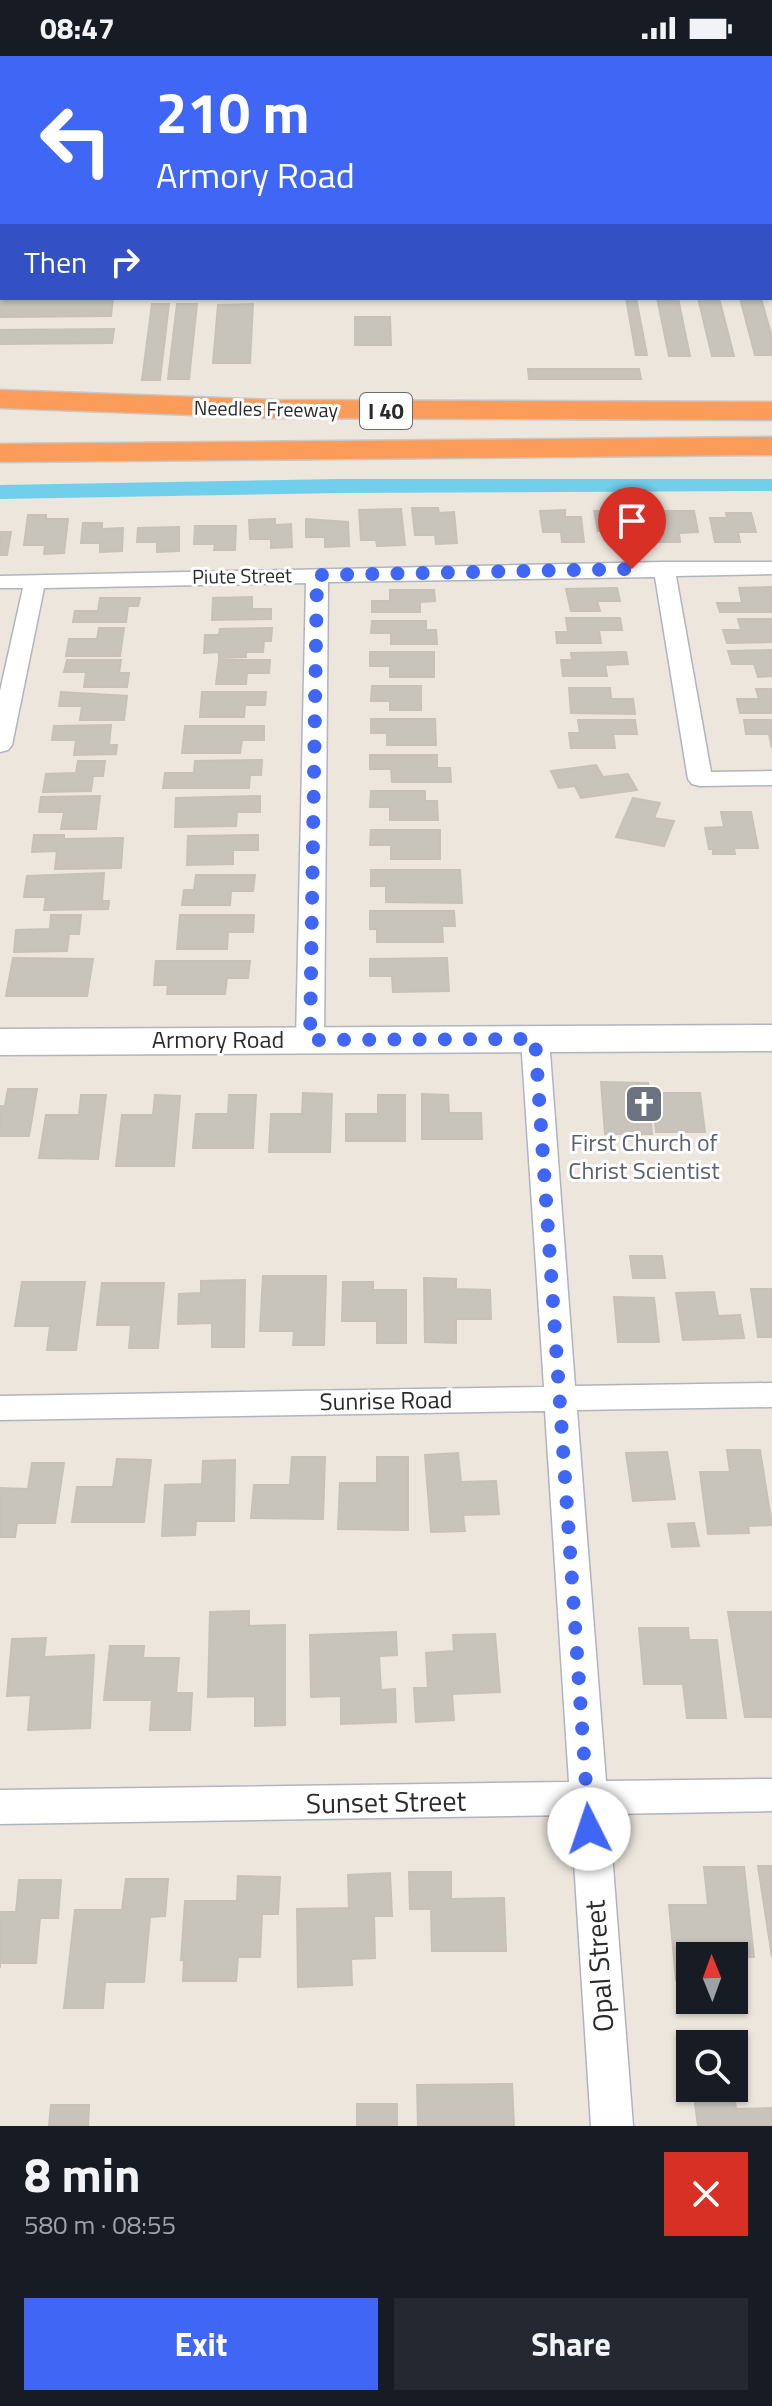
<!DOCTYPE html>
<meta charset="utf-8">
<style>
:root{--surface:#171b24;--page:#242831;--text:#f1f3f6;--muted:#9ea1a6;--accent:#4066f6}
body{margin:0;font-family:"Titillium Web",sans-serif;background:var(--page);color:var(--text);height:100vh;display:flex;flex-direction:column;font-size:30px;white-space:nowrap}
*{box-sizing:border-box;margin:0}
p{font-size:26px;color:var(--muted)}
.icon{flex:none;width:44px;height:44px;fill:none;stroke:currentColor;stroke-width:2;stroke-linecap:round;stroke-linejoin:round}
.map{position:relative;height:2070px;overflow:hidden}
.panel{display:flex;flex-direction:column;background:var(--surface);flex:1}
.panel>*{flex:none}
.top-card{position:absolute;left:0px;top:0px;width:772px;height:244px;box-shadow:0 2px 6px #0004;background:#4066f6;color:#fff;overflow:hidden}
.needle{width:52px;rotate:359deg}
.fabs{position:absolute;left:676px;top:1886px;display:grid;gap:16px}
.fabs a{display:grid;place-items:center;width:72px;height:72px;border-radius:0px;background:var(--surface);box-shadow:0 2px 6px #0004;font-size:40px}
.pin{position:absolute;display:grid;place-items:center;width:68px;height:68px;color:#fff;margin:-82px -34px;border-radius:50% 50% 50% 0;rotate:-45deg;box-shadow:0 0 8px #0007}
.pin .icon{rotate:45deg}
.me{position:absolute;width:88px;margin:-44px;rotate:356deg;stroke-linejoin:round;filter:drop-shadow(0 0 6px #0008)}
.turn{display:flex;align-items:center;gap:28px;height:168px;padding:0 24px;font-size:36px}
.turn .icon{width:104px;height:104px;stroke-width:2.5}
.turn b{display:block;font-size:56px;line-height:68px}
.then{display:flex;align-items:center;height:76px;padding:0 24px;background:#0003;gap:16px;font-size:30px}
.round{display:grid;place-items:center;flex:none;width:84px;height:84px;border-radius:0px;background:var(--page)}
.overview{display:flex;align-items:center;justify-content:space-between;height:136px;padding:0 24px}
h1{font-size:48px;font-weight:700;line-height:60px}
.primary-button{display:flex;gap:16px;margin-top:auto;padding:16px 24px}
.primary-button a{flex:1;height:92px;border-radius:0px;background:var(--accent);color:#fff;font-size:32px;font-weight:700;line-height:92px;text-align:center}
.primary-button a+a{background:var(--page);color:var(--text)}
.status{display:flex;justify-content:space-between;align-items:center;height:56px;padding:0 40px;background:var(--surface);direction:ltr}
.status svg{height:22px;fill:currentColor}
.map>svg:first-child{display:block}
</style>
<div class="status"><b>08:47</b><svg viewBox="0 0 49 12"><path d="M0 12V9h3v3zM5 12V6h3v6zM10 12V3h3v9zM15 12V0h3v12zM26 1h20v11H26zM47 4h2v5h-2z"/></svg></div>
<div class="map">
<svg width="772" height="2070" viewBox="0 0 772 2070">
<rect width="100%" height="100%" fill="#ece6dd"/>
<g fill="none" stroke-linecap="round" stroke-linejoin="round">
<path fill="#72cfec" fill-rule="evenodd" d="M340,423H772V435L340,437L0,443V429Z"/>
</g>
<g fill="#c8c4bc" stroke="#c8c1b7" stroke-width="2">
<path d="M626,242H636L647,299H636Z"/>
<path d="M657,242H678L690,300H669Z"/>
<path d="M698,242H719L734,300H712Z"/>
<path d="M740,242H761L772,282V299H755Z"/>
<path d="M113,243L111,260L0,261V244Z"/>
<path d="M152,248H169L160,324H142Z"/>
<path d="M177,248H197L189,323H168Z"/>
<path d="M253,248L250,307H213L218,249Z"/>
<path d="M355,261H390L391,289H355Z"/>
<path d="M114,273L112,287L0,288V274Z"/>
<path d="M528,313H639L641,323H529Z"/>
<path d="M412,452H438L439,457L454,456L457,487L436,488L435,479H415Z"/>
<path d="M401,453L405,489L377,490L376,484H361L359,454Z"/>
<path d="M565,454V461H581L584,486H562L561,476H543L540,455Z"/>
<path d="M627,454L628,460H640L645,485L622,486L620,475H598L594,455Z"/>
<path d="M652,455H694L698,476L679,477L680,486H657Z"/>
<path d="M726,457H751L756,476H738L740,486H715L710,462H727Z"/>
<path d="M28,459H46V463H68L64,497L44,498L45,489H24Z"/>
<path d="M275,463V469L291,468L292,491L271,492V483H250L249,464Z"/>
<path d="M306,463L348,466L349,490L325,491V481H306Z"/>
<path d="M83,467H102V473L123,472L122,495L100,496V487H81Z"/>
<path d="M195,470H236L235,494H214L215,488H194Z"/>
<path d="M179,471V495L157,496V486H137L138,472Z"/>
<path d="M0,476H11L7,499H0Z"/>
<path d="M772,531V556H720L717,547H742L739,532Z"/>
<path d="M617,532L620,545H597L600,555H571L566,533Z"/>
<path d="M390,534H434L435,545L420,546V556H372V545H390Z"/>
<path d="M252,541V553H271V563L212,564L213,542Z"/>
<path d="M100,542H140L138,550H128L126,566H73L75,555H98Z"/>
<path d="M566,562H620L622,574H599L601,587H557L556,576H568Z"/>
<path d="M738,563H772V586L727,587L723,574H741Z"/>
<path d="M372,565H426V574H436L437,588H391V577H371Z"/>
<path d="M99,572H124L120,600H66L69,583H97Z"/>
<path d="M272,572L271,585H264L263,596H246V601L219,602V596L204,597L205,579H219L220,573Z"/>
<path d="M772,594V620L758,621L754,608H732L728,595Z"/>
<path d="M370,596H434V621H390V610H370Z"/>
<path d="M626,596L628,608L605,609L607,620H563L561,604H572L571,597Z"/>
<path d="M67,604H121L119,617H129L127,631H84L86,616H64Z"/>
<path d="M219,604H270L269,617H247L246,628H216Z"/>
<path d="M372,630H421V654H390V645H371Z"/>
<path d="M569,632H610L611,643H633L635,658L571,657Z"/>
<path d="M756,633H772V657H740L737,643H759Z"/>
<path d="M61,636L127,640L124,664H80L82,650H59Z"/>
<path d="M202,636H266L265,649H245L244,661H200Z"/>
<path d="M371,663H435L436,689H387V677H371Z"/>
<path d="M578,664H635L637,678H613L615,692H571L569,677H580Z"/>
<path d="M744,664H772V692L769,678H746Z"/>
<path d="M111,669L109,689H117L116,698L74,699L76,684H52L54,670Z"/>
<path d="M185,670H264V684H242L240,697H182Z"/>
<path d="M370,699H437V712H450L451,726H392L391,713H370Z"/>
<path d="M262,704L261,719H250L249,732H163L165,717H194L195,705Z"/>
<path d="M78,705H105L103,720H93L91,735L43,736L46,718L76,717Z"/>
<path d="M596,709L603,721L628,718L637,734L581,742L575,730L559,732L551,715Z"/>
<path d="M371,735H425V745H437L438,764H390V751H370Z"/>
<path d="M100,740L96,773H61L64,756H39L41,741Z"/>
<path d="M260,740V756H237L236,770L175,771L176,742Z"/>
<path d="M633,742L660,747L654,762L674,765L664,790L616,781Z"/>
<path d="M721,756H751L758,792H734L735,798H713V793H709L705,772L724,771Z"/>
<path d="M371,774H440V803H391V789H370Z"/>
<path d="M34,779H64V783L123,782L121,812L55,813L57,795L32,796Z"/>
<path d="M258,779V794H233V808L187,809L188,780Z"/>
<path d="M371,814H460L462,847L386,846V830H371Z"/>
<path d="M104,817L102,845H109L108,853L44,854L46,841H24L27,820Z"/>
<path d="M196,819H255L253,835H231L230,849H182L184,834H194Z"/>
<path d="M370,855H454L455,870H442L443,886H377V873H370Z"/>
<path d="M51,859H81L79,878H69L67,895L14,896L16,874L50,873Z"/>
<path d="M180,859H254L253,876H228L227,893H177Z"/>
<path d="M13,902L93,903L87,940H6Z"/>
<path d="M447,902L449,935L393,936L392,920H370V903Z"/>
<path d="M156,905H250L248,922H227L225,938H167L168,929H154Z"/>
<path d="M601,1026L648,1027L652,1078H605Z"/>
<path d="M8,1033H37L29,1080H0V1050H5Z"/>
<path d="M303,1037L332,1038L330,1096H269L271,1058H302Z"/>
<path d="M652,1037H700L705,1076H656Z"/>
<path d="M422,1038L448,1039L449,1057H481L482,1083H422Z"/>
<path d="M81,1039H106L98,1103L39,1102L46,1059H79Z"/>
<path d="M155,1039L180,1040L174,1110H116L122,1059H153Z"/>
<path d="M229,1039H256L253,1092H193L196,1058H228Z"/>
<path d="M378,1039H405V1085H346V1058H378Z"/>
<path d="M630,1200H662L665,1222H633Z"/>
<path d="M263,1220H326L324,1289H293L294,1275H260Z"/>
<path d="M424,1222L456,1223V1233L490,1234L491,1263H456V1287L425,1286Z"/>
<path d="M245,1224L244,1291H212V1267L178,1268L179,1238L201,1237V1225Z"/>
<path d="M22,1226H85L76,1294H47L50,1270H15Z"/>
<path d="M343,1226H373V1234H406V1287H377V1265H342Z"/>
<path d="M102,1227H164L158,1292H129L131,1269H97Z"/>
<path d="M751,1233H772V1281H758Z"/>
<path d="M714,1236L718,1260L740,1259L744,1282L683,1284L676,1237Z"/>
<path d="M614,1241L654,1242L659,1286H618Z"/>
<path d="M727,1394H760L772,1469L748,1470L749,1477L708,1478L700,1416H730Z"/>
<path d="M667,1396L675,1443L633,1445L626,1397Z"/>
<path d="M458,1397L461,1426L496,1425L499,1458L463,1459L465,1475L431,1476L425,1399Z"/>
<path d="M292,1401H325L323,1463L251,1462L254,1429H290Z"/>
<path d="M377,1401H408V1474L338,1473L340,1427H377Z"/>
<path d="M117,1403L151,1404L144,1466H72L77,1431H113Z"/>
<path d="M235,1404L234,1465H196L195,1479L162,1480L165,1429L202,1428L203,1405Z"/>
<path d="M32,1407H64L55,1467H17L15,1481H0V1432L28,1433Z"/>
<path d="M694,1467L699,1490L672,1491L668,1468Z"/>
<path d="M249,1555V1570L285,1569V1669L255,1670V1640L208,1641L210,1556Z"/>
<path d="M728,1556H772V1661H745Z"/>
<path d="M639,1572H688L689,1584H717L726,1662H687L683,1628H644Z"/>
<path d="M396,1576L397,1599L379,1600L381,1634L395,1633L396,1666L341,1668V1640L311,1641L310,1579Z"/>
<path d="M495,1578L500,1636L452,1638L454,1664L416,1666L414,1632H428L426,1597L454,1595L453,1579Z"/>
<path d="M46,1582L44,1601L94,1599L90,1672L28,1674L31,1639L7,1640L12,1583Z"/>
<path d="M110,1590H144L143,1602H179L176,1637H192L190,1674H150L152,1644H104Z"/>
<path d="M758,1810H772V1901Z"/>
<path d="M704,1811H744L754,1901L690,1900V1924H676L669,1849H708Z"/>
<path d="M409,1816H451V1843L504,1842L506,1895H432L431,1853H410Z"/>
<path d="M390,1817L392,1860H374L375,1902L351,1903L352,1929L298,1931L297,1853L349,1852L348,1819Z"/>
<path d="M238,1820L280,1821L278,1858H262L260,1901H238L236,1925H183L184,1904H181L185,1845H237Z"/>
<path d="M126,1823H168L165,1860L150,1861L144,1926H105L103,1952H64L75,1854H122Z"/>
<path d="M19,1824H61L58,1862H40L36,1907H0V1912V1856H16Z"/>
<path d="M512,2028L514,2070H418L417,2029Z"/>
<path d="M693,2032H733L736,2053L772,2052V2070H698Z"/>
<rect x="357" y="2048" width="40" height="22"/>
<path d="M51,2049H89L88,2070H49Z"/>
</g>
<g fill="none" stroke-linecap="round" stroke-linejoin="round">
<g stroke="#b1b4be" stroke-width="3">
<g id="minor">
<path d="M47,0H65L66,2H48Z"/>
<path d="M621,0H635L636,2H622Z"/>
<rect x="729" y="0" width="14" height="2"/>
<rect x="770" y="170" width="2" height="10"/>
<rect x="0" y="177" width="2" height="10"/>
<path d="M664,506H772V518L676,520L711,716L772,715V729L700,730L692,728L688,723L655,521L328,526L324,984L320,990L310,993L300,990L296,984L306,527L44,532L12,689L8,694L0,696V635L23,532H0V520Z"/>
<path d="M535,974L545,977L549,983L575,1330L772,1327V1351L577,1354L606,1725L772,1723V1755L609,1758L633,2070H591L571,1759L0,1768V1734L569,1726L545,1355L0,1364V1340L544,1331L521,983L525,977Z"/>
</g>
</g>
<g stroke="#b1b4be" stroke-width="3">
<path id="tertiary" d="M2,30V42L0,43V31Z"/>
</g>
<g stroke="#b1b4be" stroke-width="3">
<path id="secondary" d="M772,969V995L0,999V973Z"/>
</g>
<g stroke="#c8c8c8" stroke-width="3">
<g id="motorway">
<path d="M215,0H243L213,2Z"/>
<path d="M328,0H358L326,2Z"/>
<path d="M2,94V110L0,111V95Z"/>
<path d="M0,334L274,344L772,346V364L274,362L0,352Z"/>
<path d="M772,381V399L0,406V388Z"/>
</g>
</g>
<use href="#minor" fill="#fff" fill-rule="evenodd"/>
<use href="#tertiary" fill="#fff" fill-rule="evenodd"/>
<use href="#secondary" fill="#fff" fill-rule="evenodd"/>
<use href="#motorway" fill="#fb9c5a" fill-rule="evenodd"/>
</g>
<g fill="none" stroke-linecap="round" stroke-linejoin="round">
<path stroke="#4066f6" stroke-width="14" stroke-dasharray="0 25.2" d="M589,1773L535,983L310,984L317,519L632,513"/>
</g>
<defs>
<g id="church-square" transform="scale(2)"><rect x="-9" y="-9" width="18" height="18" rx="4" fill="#6b7280" stroke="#fff"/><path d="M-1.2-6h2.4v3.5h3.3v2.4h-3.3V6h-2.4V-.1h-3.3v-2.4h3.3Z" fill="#fff"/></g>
</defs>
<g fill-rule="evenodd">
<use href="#church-square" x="644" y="1048"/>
</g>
<g text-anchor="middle" stroke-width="6" stroke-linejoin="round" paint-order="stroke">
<g font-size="20" fill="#2b2b2b" stroke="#fff">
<text transform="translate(266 353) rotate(1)" y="7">Needles Freeway</text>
<text transform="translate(242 520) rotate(-1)" y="7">Piute Street</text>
</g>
<rect fill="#fff" stroke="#6b6b6b" stroke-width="2" x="360" y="337" width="52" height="36" rx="6"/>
<g font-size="22" font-weight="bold" fill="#2b2b2b">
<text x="386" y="363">I 40</text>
</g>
<g font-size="24" fill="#2b2b2b" stroke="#fff">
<text x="218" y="992">Armory Road</text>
<text transform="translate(386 1345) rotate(-1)" y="8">Sunrise Road</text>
</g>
<g font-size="24" fill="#5b616d" stroke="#fff">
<text x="644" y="1095">First Church of<tspan x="644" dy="28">Christ Scientist</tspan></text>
</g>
<g font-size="28" fill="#2b2b2b" stroke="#fff">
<text transform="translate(386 1746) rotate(-1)" y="10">Sunset Street</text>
<text transform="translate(599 1910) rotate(-94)" y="10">Opal Street</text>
</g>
</g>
</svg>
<div class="fabs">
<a><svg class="needle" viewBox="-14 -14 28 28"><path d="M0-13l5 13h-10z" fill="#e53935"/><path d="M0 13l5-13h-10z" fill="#9ea1a6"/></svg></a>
<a><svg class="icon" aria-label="search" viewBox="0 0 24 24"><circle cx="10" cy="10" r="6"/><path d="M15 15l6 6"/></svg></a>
</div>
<div class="pin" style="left:632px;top:513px;background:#d93025"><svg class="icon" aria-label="arrive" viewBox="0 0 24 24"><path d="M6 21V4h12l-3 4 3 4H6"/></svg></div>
<svg class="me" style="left:589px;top:1773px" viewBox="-20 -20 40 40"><circle r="19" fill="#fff"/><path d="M0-13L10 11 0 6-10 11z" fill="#4066f6"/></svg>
<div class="top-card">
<div class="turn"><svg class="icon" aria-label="left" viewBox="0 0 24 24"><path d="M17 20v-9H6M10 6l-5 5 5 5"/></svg><div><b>210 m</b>Armory Road</div></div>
<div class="then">Then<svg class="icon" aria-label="right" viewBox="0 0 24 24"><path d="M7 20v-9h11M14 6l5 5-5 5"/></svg></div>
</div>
</div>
<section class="panel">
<div class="overview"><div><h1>8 min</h1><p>580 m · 08:55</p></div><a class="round" style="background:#d93025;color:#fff"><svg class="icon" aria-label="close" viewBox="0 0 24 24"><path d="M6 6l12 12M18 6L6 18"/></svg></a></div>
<div class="primary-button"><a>Exit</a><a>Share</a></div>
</section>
